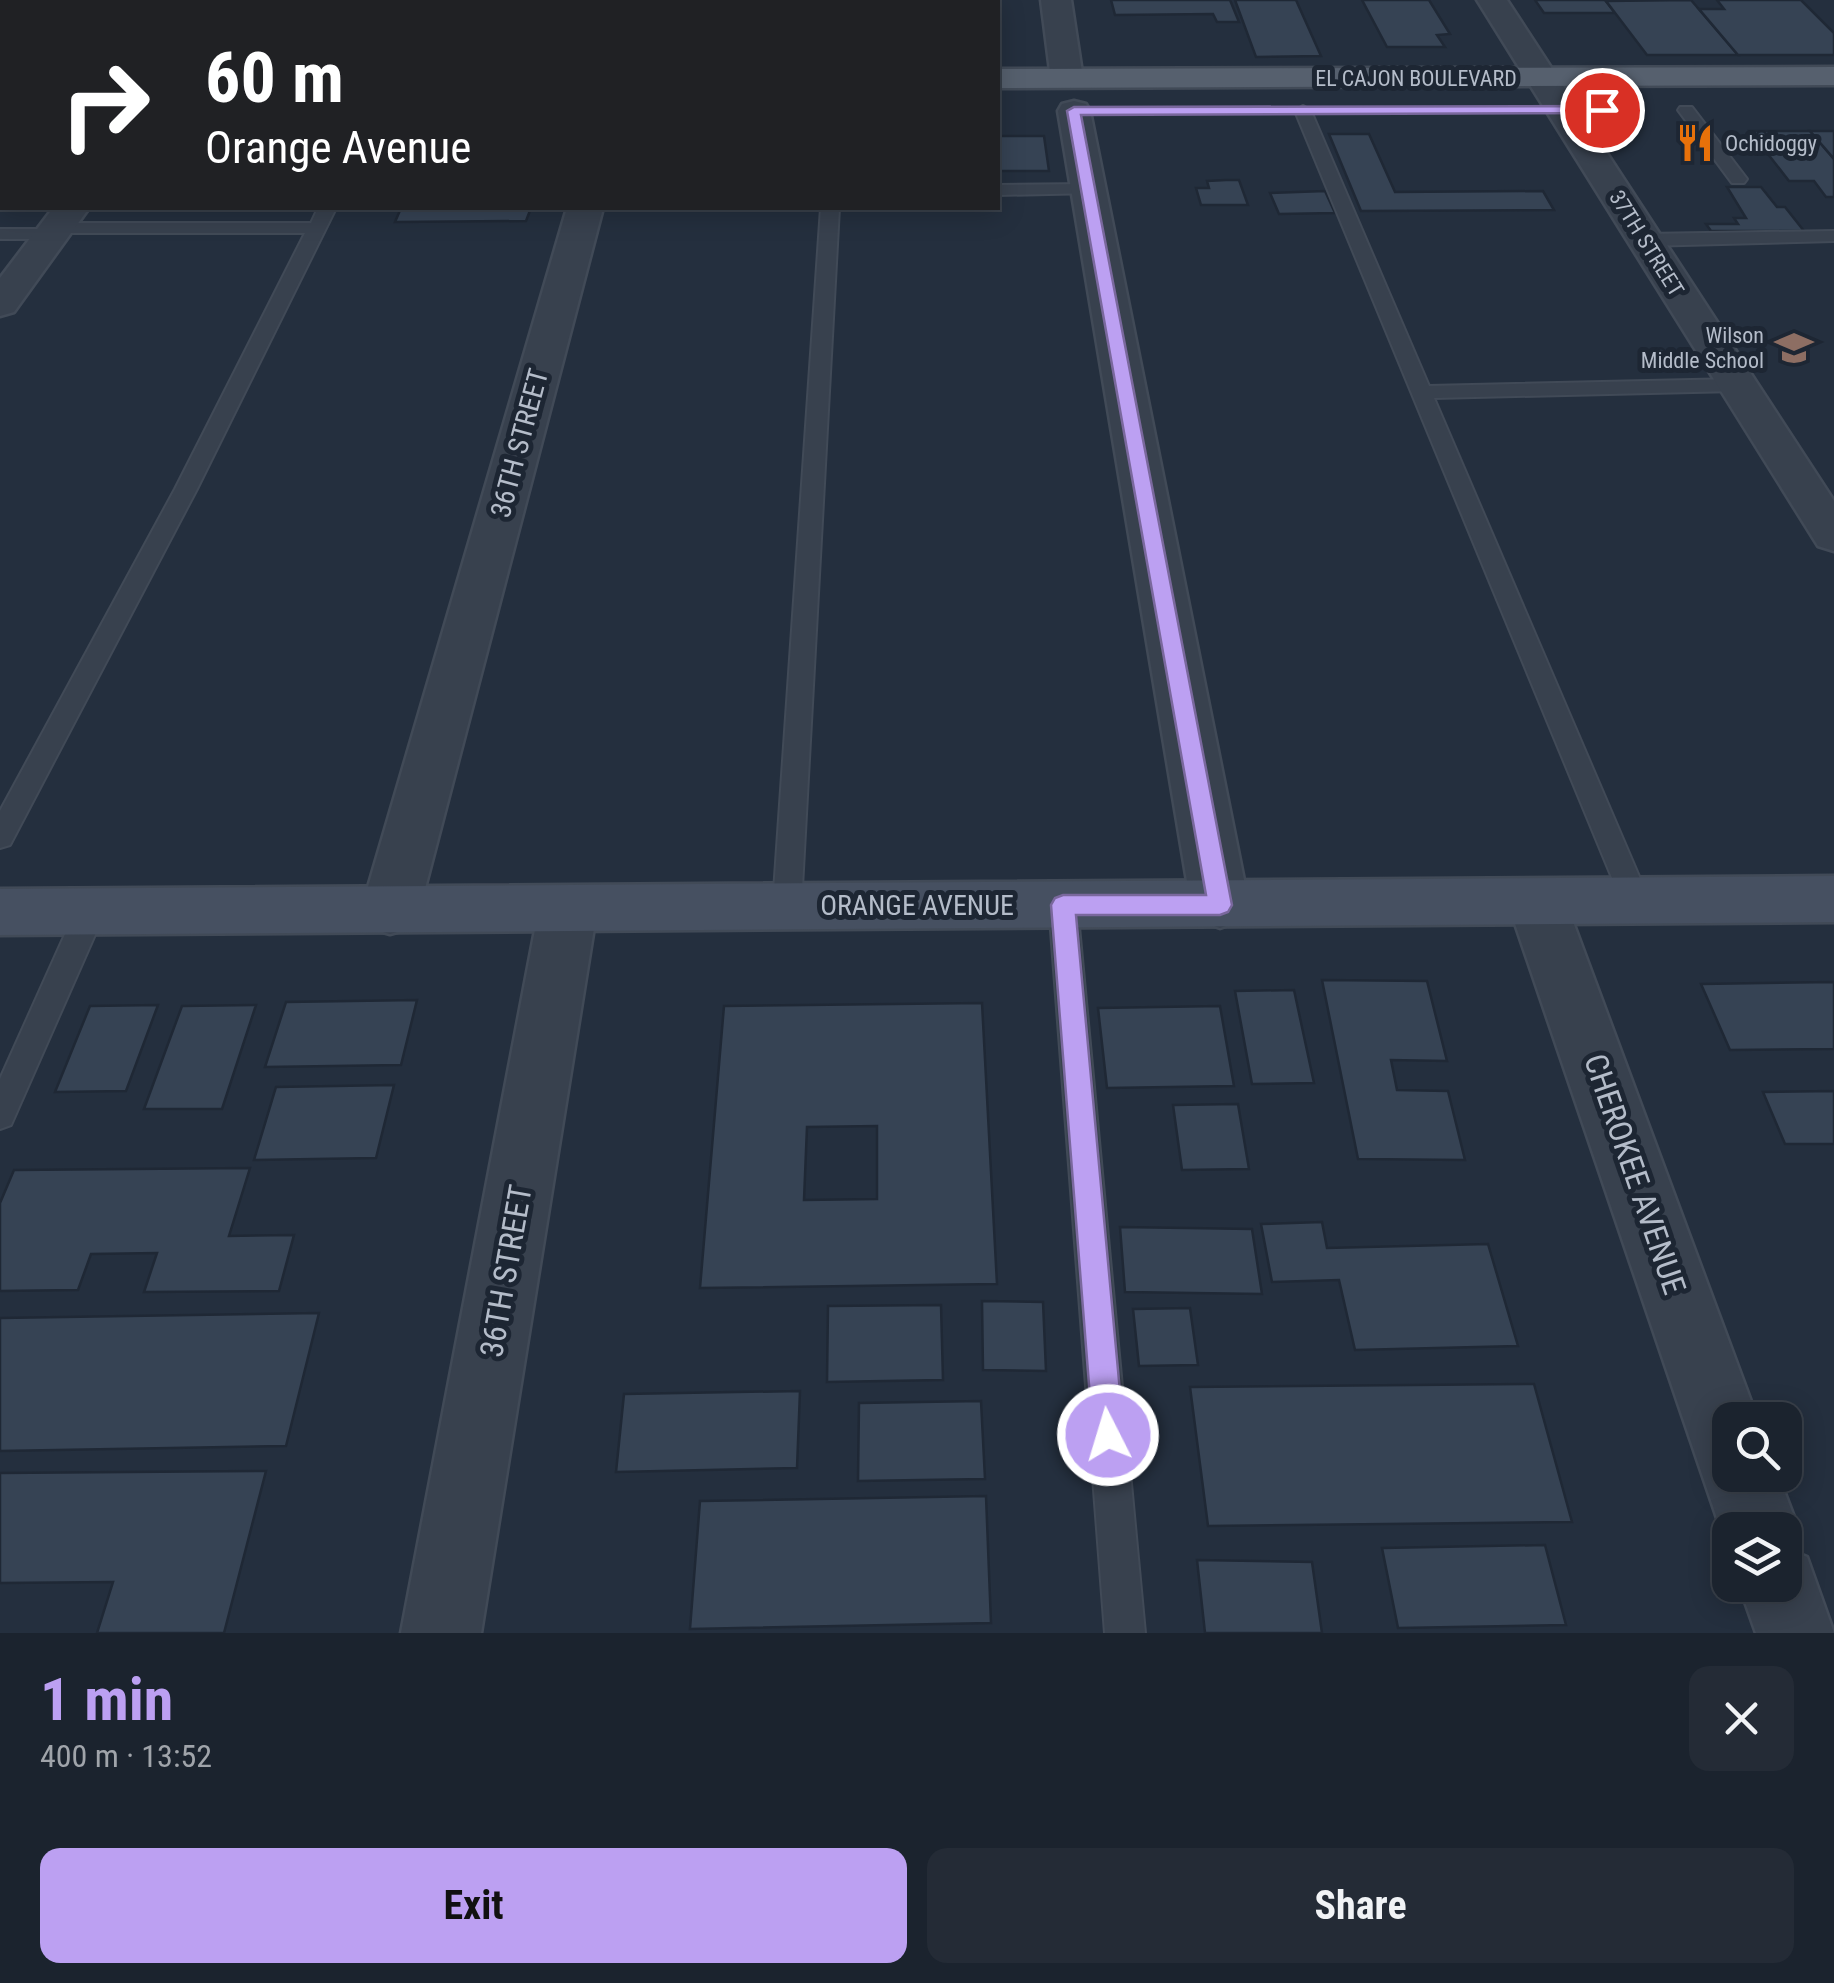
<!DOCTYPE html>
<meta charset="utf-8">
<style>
:root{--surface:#1b232e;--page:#242b36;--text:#f1f3f6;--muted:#a0a4aa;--line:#39404a;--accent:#bca0f2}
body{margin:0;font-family:"Roboto Condensed",sans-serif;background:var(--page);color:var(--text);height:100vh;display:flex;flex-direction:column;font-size:38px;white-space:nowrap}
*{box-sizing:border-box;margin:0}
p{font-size:32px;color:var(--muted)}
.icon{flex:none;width:55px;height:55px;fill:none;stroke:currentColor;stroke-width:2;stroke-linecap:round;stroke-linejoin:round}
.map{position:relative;height:1633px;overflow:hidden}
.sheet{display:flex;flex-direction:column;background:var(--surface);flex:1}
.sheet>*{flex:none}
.guide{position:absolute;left:0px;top:0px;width:1000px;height:210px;box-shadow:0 5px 25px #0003,0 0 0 2px var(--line);background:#202124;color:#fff;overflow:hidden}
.tools{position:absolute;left:1712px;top:1402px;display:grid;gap:20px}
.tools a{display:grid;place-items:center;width:90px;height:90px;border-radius:20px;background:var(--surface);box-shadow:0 5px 25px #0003,0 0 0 2px var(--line);font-size:50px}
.pin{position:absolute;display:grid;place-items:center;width:85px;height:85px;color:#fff;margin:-42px;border:5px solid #fff;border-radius:50%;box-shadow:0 2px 10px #0007}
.me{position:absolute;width:110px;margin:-55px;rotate:355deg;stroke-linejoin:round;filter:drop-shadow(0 0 8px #0008)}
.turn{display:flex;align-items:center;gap:35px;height:210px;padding:0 40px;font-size:45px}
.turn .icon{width:130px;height:130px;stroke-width:2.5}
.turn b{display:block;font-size:70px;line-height:85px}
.round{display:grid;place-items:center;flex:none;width:105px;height:105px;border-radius:20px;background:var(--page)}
.overview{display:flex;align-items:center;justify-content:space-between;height:170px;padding:0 40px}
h1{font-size:60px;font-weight:700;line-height:75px;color:var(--accent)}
.button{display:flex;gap:20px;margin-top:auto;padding:20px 40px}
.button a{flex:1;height:115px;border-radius:20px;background:var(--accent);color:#111;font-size:40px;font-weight:700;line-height:115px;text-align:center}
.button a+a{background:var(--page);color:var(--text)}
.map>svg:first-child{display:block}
</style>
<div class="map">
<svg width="1834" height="1633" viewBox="0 0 1834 1633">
<rect width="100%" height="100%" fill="#242f3e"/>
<g fill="#364354" stroke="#1f2835" stroke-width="2.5" fill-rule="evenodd">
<path d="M1111,0H1230L1239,22H1217L1213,14L1115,15Z"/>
<path d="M1235,0H1296L1321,56L1256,57Z"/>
<path d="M1362,0H1429L1450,34L1437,35L1445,47H1387Z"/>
<path d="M1535,0H1605L1615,13H1544Z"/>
<path d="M1691,0L1738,55H1647L1606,1Z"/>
<path d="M1717,0H1801L1834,33V55H1738L1699,9H1724Z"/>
<path d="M1750,131H1810L1834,159V197H1826L1814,181H1789Z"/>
<path d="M1810,131H1834V159Z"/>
<path d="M1329,134H1369L1395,192L1543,191L1554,210L1361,211Z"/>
<path d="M998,136H1044L1049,171H998Z"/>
<path d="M1226,180H1239L1248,205H1201L1196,188H1209L1207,181Z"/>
<path d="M1727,187H1761L1777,207H1785L1804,231H1711L1706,224H1738L1734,218H1746Z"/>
<path d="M1325,191L1335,213L1279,214L1270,193Z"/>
<path d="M401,208H531L526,221L395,222Z"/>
<path d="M1322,980L1427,981L1447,1061L1391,1060L1397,1090L1448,1091L1465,1160L1358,1159Z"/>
<path d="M1834,982V1049L1730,1050L1701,984Z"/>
<path d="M1294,990L1314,1083L1252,1084L1235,991Z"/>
<path d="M417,1000L401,1065L265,1067L286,1002Z"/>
<path d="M982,1003L997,1284L700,1288L724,1006ZM877,1126V1199L804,1200L807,1127Z"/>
<path d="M158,1005L126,1091L55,1092L90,1006Z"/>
<path d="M256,1005L222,1109H144L182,1006Z"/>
<path d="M1220,1006L1234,1086L1107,1088L1098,1008Z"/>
<path d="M394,1085L376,1158L254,1160L276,1087Z"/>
<path d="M1834,1091V1144H1785L1763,1092Z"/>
<path d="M1238,1104L1249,1169L1182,1170L1173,1105Z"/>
<path d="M250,1168L229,1236L294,1235L279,1291L144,1292L157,1253L91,1254L78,1290L0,1291V1203L14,1170Z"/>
<path d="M1322,1222L1327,1248L1488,1244L1518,1346L1355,1350L1339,1280L1272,1282L1261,1224Z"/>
<path d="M1120,1227L1252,1229L1262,1294L1125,1292Z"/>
<path d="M982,1301L1043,1302L1046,1371L983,1370Z"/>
<path d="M941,1305L943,1380L827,1382L828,1306Z"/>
<path d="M1190,1308L1198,1365L1139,1366L1133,1309Z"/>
<path d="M319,1313L286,1446L0,1451V1318Z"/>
<path d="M1534,1384L1572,1522L1208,1526L1190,1387Z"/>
<path d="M800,1391L797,1468L616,1472L624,1394Z"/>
<path d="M981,1401L985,1479L858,1481L859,1403Z"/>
<path d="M266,1471L224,1633H97L113,1582L0,1583V1473Z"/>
<path d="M986,1496L991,1623L690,1629L700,1501Z"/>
<path d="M1545,1545L1566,1625L1398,1628L1382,1548Z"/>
<path d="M1197,1560L1312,1562L1322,1633H1205Z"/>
</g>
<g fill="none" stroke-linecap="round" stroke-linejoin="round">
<g stroke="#414a57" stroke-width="4">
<g id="service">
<path d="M1303,106L1311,111L1429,386L1736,379L1746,385L1736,391L1434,398L1650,902L1646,910L1636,914L1626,910L1622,902L1295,111Z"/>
<path d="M1680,107H1692L1747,179L1744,183H1732L1678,110Z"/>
<rect x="0" y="181" width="2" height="10"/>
<path d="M1088,184L1097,189L1094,193L998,195V185Z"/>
<path d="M318,208H336L197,489L10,845L0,848V811L175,489L305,233H62L53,239H0V229H48L57,223H311Z"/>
<path d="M821,208H839L801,906L797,914L787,918L777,914L773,906Z"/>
<path d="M1834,231V241L1645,246L1636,240L1645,234Z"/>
<path d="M1063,893L1073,897L1077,905L1145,1633H1105L1049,905L1053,897Z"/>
<path d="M90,900L100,904L105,912L11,1125L0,1129V1079L75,912L80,904Z"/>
</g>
</g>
<g stroke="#414a57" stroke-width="5">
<g id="minor">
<path d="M1041,0H1071L1083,79L1078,86H1056L1051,79Z"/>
<path d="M1477,0H1507L1834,501V551L1818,546Z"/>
<path d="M1074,101L1086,104L1090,111L1249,905L1240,921L1220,928L1200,921L1191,905L1058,111L1062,104Z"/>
<path d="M53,208H89L14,312L0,316V278Z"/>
<path d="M567,208H603L419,911L411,928L390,934L369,928L361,911Z"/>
<path d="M1537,880L1557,887L1566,903L1758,1420H1730V1475H1778L1799,1530L1790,1550L1807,1557L1834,1633H1756L1739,1585H1785V1530H1730V1551L1721,1530L1508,903L1517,887Z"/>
<path d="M568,886L588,892L597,909L481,1633H401L539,909L548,892Z"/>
</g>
</g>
<g stroke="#414a57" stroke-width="5">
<path id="secondary" d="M1834,876V922L0,935V889Z"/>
</g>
<g stroke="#414a57" stroke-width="5">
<g id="primary">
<path d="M1834,67V85L998,88V69Z"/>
<path d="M0,73L2,74V93H0Z"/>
</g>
</g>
<use href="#service" fill="#38414e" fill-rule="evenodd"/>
<use href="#minor" fill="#38414e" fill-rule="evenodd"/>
<use href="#secondary" fill="#465061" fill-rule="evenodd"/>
<use href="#primary" fill="#56606e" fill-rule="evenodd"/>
</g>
<path fill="#bca0f2" stroke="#7a689d" stroke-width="2.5" d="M1602,106L1608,110L1606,113L1081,115L1232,905L1228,912L1220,915H1076L1124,1435L1119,1446L1108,1451L1098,1446L1093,1435L1051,905L1055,898L1063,895H1206L1067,111L1074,107Z"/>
<defs>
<g id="restaurant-bare" transform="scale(3)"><path d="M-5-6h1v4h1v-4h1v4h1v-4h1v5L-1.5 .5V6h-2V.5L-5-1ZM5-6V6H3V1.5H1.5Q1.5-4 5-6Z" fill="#e8710a" stroke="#1d2633" stroke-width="2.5" paint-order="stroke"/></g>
<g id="school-bare" transform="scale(3)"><path d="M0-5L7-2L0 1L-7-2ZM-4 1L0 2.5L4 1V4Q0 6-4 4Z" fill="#8d6e63" stroke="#1d2633" stroke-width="2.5" paint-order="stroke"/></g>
</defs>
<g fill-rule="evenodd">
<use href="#restaurant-bare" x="1695" y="143"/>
<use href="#school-bare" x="1794" y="348"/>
</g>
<g text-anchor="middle" stroke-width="10" stroke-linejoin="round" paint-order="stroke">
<g font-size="22" fill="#b4bcc9" stroke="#1d2633">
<text x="1416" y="86">EL CAJON BOULEVARD</text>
<text transform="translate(1647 243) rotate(58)" y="8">37TH STREET</text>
</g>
<g font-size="22" fill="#b4bcc9" stroke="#1d2633" text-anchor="start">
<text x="1725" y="151">Ochidoggy</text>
<text x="1764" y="343" text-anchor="end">Wilson<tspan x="1764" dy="25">Middle School</tspan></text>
</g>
<g font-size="28" fill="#b4bcc9" stroke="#1d2633">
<text transform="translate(519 443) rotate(-75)" y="10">36TH STREET</text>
<text x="917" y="915">ORANGE AVENUE</text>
</g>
<g font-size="32" fill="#b4bcc9" stroke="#1d2633">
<text transform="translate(1635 1174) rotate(71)" y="11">CHEROKEE AVENUE</text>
<text transform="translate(506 1271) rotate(-80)" y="11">36TH STREET</text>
</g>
</g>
</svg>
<div class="tools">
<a><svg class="icon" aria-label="search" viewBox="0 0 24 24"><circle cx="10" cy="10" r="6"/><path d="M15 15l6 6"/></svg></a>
<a><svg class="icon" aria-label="layers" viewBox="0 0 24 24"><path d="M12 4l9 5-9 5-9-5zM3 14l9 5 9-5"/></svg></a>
</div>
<div class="pin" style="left:1602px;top:110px;background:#d93025"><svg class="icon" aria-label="arrive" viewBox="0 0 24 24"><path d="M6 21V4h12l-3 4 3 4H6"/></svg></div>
<svg class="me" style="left:1108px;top:1435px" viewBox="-20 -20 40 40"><circle r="17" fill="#bca0f2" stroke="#fff" stroke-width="3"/><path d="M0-11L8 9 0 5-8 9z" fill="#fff"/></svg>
<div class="guide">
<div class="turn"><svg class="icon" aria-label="right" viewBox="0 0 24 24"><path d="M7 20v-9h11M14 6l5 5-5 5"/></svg><div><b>60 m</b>Orange Avenue</div></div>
</div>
</div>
<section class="sheet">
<div class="overview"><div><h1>1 min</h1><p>400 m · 13:52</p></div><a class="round"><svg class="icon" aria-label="close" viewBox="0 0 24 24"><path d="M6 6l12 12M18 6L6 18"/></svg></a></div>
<div class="button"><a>Exit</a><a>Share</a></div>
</section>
